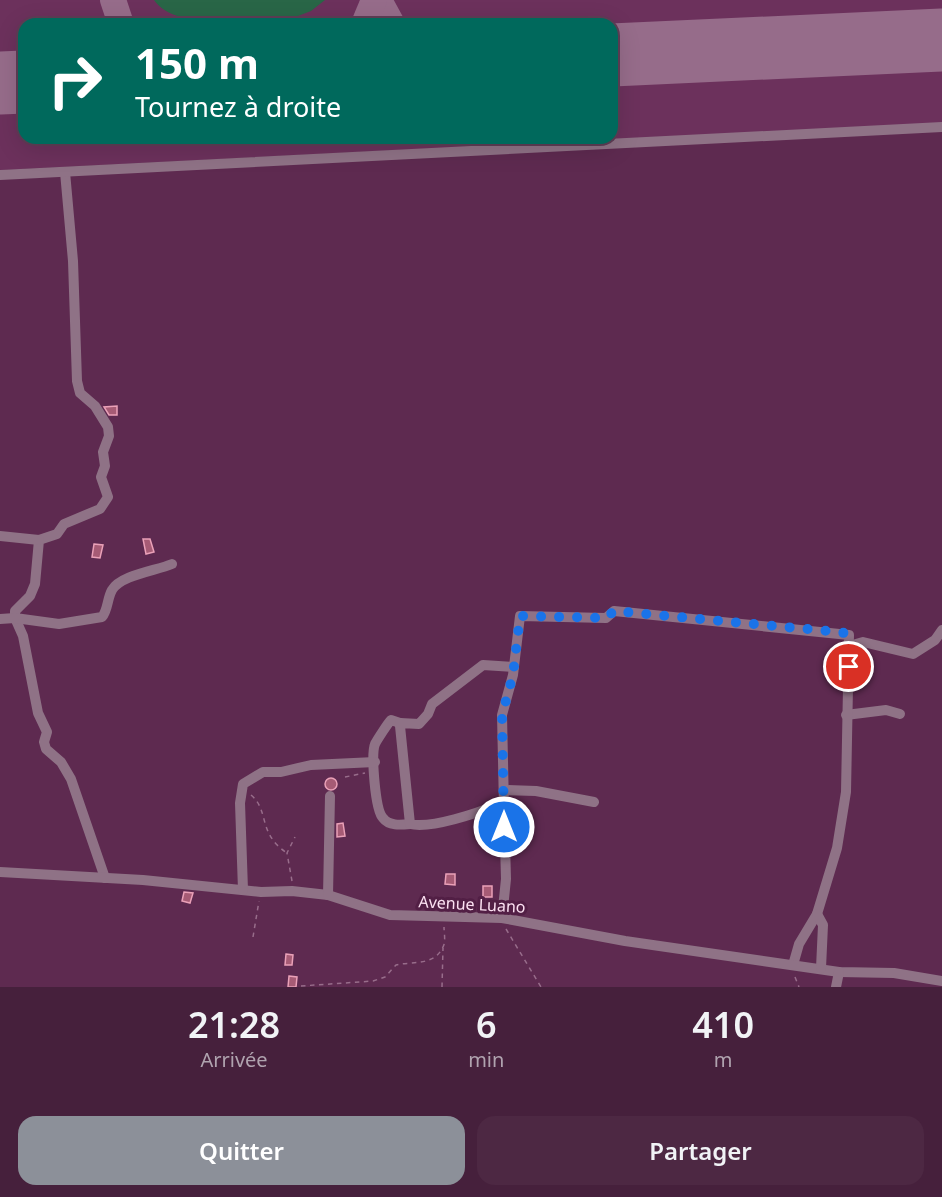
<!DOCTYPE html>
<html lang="fr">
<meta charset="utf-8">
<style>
:root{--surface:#46203c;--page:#4d2843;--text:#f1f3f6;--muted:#b0a3af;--line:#5e3e56;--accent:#8c9099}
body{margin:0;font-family:"Noto Sans",sans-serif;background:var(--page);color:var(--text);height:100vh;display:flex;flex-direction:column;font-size:22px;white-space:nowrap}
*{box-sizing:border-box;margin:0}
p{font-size:20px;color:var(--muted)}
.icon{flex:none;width:33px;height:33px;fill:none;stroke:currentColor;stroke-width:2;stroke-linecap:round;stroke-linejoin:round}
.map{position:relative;height:987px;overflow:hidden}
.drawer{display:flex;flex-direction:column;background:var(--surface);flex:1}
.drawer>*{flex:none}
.hud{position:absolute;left:18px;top:18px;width:600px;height:126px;border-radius:18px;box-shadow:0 6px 24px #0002,0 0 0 2px var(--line);background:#00695c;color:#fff;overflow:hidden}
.pin{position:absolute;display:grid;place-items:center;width:51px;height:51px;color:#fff;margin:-26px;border:3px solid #fff;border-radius:50%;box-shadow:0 2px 6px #0007}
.me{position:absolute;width:66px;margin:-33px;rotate:0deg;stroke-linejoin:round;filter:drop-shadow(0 0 4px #0008)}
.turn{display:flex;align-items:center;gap:21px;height:126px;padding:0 18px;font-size:27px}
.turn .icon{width:78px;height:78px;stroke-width:2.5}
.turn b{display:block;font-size:42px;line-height:51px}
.eta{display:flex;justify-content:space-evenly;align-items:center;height:102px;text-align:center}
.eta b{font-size:36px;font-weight:600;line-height:42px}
.action{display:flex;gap:12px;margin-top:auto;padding:12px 18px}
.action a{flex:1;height:69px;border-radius:18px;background:var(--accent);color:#fff;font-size:24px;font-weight:600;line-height:69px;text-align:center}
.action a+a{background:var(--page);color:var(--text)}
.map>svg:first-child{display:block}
</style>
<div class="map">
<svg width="942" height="987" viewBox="0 0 942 987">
<rect width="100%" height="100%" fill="#5e2a50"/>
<path fill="#6c315c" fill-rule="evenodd" d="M0,0H942V123L0,170ZM24,24H612V138H24Z"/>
<path fill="#296647" d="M154,0H325L311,11L298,16C261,18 177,34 154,0Z"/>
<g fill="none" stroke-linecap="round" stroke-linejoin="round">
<g stroke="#966c8a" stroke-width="26">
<path d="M113,0L121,24"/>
<path d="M379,0L392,24"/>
<path d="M364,24L374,0"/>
</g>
<g stroke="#966c8a" stroke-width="63">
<path d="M612,55L942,40"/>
<path d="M0,83L24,82"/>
</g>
</g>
<g fill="#a65b75" stroke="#eaa1b8" stroke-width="1.5">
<path d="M117,406V415H109L104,407Z"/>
<path d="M143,539H150L154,552L146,554Z"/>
<path d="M94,544L103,545L100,558L92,557Z"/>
<circle cx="331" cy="784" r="6"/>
<path d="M343,823L345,836L337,837V824Z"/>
<path d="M446,874H455V885L445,884Z"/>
<rect x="483" y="886" width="9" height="11"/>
<path d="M184,892L193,893L190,903L182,901Z"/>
<path d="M286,954L293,955L292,965H285Z"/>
<path d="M289,976L297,977L296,987H288Z"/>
</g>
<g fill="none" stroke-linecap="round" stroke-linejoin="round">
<g stroke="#986d8b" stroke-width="1.5" stroke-dasharray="4.5 4.5" stroke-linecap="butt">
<path d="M345,777L365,773"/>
<path d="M251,795C270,811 257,833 287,853"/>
<path d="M292,881L287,853L295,837"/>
<path d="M506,929L541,987"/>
<path d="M253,937L259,901"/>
<path d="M795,977L799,987"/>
<path d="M301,986L373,981L385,977L396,965C414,961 434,966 443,947C446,942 444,932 444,927"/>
<path d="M442,987L443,948"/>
</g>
<g stroke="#8f7286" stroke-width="10">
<path d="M65,172L73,261L77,381L80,393L95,406L108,427L109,436L103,452L105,466L101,477L108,497L100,509L64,524L57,534L39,540L35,584L30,596L15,611V618L23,636L38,713L47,732L44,742L46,749L61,762L71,779L105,878"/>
<path d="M0,175L942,127"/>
<path d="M0,536L39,540"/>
<path d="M0,619L15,618L59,624L102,617C108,610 107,599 112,590C121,575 155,571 172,564"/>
<path d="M850,653L856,644L863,642L913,654L935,640L942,630"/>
<path d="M846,715L886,710L900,714"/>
<path d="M400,723L391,720C388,723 377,740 375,744C371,754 375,810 383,818C389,826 400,825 410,824"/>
<path d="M504,790L536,791L594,802"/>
<path d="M504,807L502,715L513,675L520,616L606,618L614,611L849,635L846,792L837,848L817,914L799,944L793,965"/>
<path d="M0,872L143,880L261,892L292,891L328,895L390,915L502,918L625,941L839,972L894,973L942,981"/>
<path d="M243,890L240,803L243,784L263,772H281L311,765L375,762"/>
<path d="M328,895L330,796"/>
<path d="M817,914L823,925L821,968"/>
<path d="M502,918L506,879L504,807L499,804C478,813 431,829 410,824L400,726V723L419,724L428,714L432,704L483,665L514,667"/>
<path d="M836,987L839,972"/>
</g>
</g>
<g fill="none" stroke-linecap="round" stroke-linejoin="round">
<path stroke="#1a73e8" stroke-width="10" stroke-dasharray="0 18" d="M504,827L502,715L513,675L520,616L606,618L614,611L839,632L849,634V667"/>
</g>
<g text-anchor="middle" stroke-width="6" stroke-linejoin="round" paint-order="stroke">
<g font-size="16" fill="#fce1f2" stroke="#521f45">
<text transform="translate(472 904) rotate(3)" y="6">Avenue Luano</text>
</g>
</g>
</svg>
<div class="pin" style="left:849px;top:667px;background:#d93025"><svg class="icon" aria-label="arrive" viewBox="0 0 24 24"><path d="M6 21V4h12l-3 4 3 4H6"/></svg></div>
<svg class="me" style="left:504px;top:827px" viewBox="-20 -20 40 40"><circle r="17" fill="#1a73e8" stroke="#fff" stroke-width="3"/><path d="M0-11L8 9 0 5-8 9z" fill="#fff"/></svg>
<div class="hud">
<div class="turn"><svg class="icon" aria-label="right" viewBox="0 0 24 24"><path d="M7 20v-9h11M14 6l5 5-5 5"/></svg><div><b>150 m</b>Tournez à droite</div></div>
</div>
</div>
<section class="drawer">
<div class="eta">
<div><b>21:28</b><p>Arrivée</p></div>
<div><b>6</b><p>min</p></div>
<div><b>410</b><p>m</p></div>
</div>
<div class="action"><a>Quitter</a><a>Partager</a></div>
</section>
